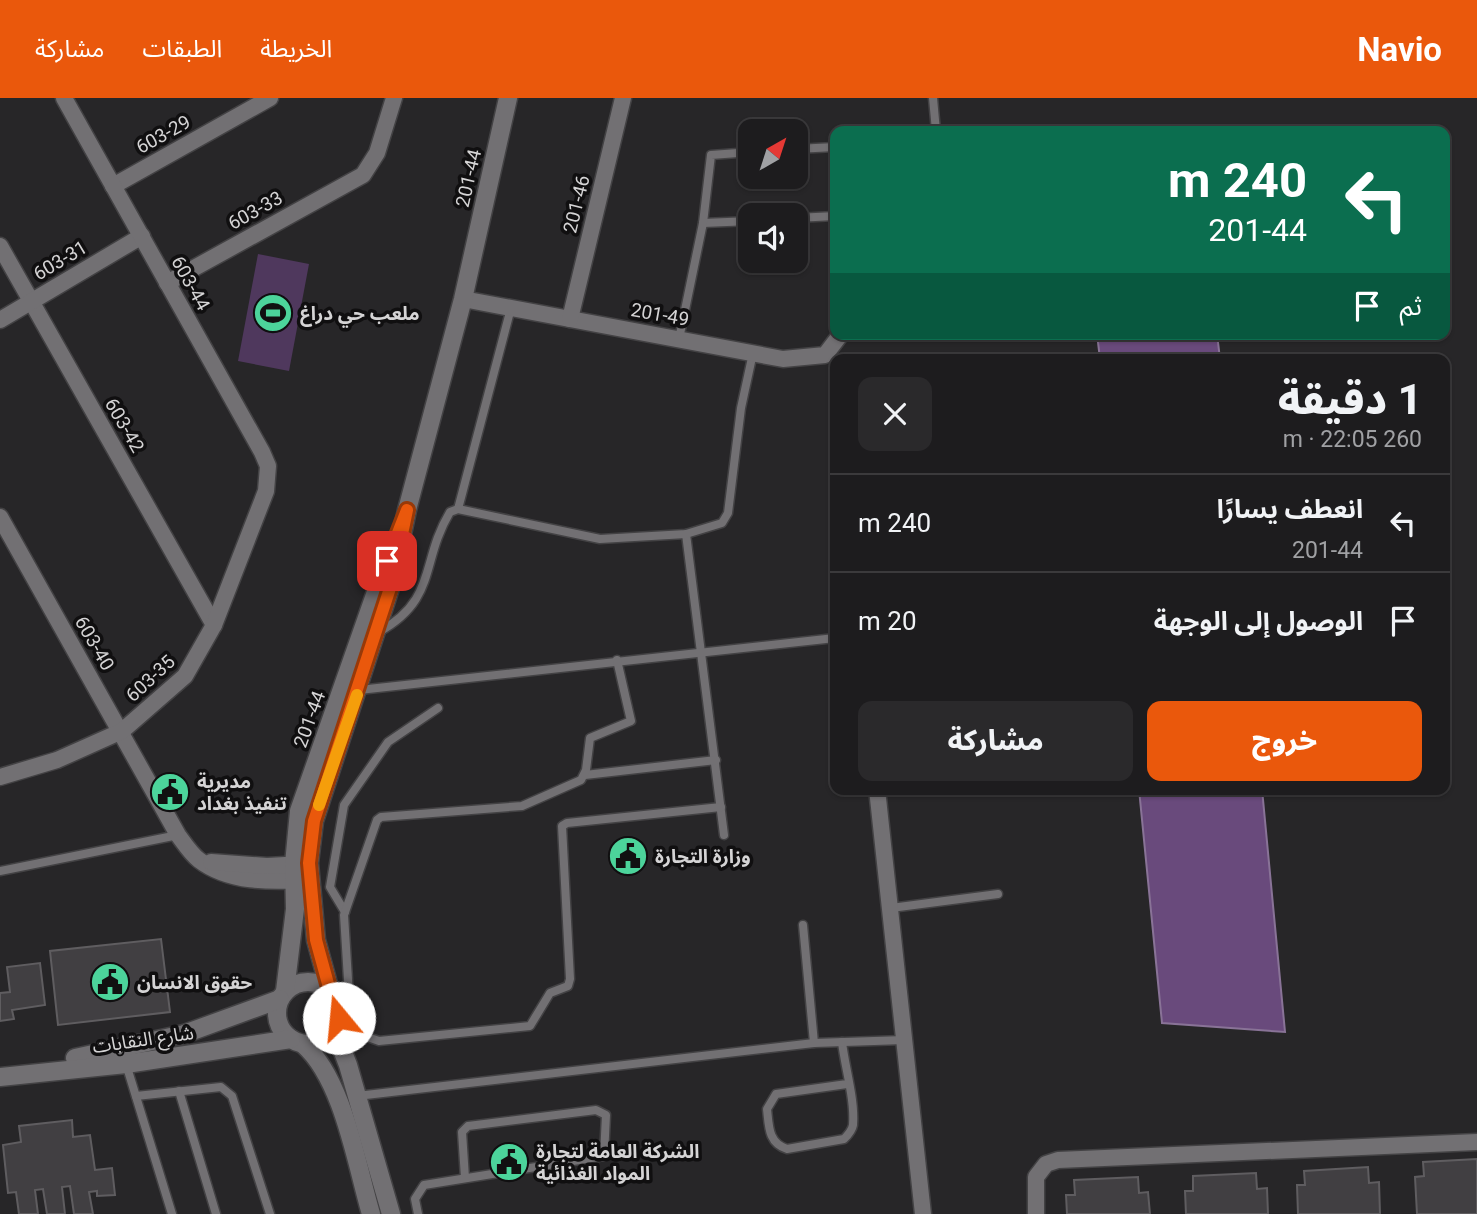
<!DOCTYPE html>
<html lang="ar">
<meta charset="utf-8">
<style>
:root{--surface:#1d1c1e;--page:#2a292b;--text:#f1f3f6;--muted:#a0a1a4;--line:#3b3a3c;--accent:#ea580c}
body{margin:0;font-family:Roboto,"Noto Sans Arabic",sans-serif;background:var(--page);color:var(--text);direction:rtl;height:100vh;display:flex;flex-direction:column;font-size:26px;white-space:nowrap}
*{box-sizing:border-box;margin:0}
p{font-size:23px;color:var(--muted)}
.icon{flex:none;width:38px;height:38px;fill:none;stroke:currentColor;stroke-width:2;stroke-linecap:round;stroke-linejoin:round}
.map{position:relative;flex:1;overflow:hidden;direction:ltr}
.details{position:absolute;left:830px;top:256px;width:620px;height:441px;display:flex;flex-direction:column;background:var(--surface);border-radius:14px;box-shadow:0 2px 5px #0004,0 0 0 2px var(--line);direction:rtl}
.details>*{flex:none}
.hud{position:absolute;left:830px;top:28px;width:620px;height:214px;border-radius:14px;box-shadow:0 2px 5px #0004,0 0 0 2px var(--line);direction:rtl;background:#0b6e4f;color:#fff;overflow:hidden}
.needle{width:46px;rotate:39deg}
.controls{position:absolute;left:738px;top:21px;display:grid;gap:14px}
.controls a{display:grid;place-items:center;width:70px;height:70px;border-radius:14px;background:var(--surface);box-shadow:0 2px 5px #0004,0 0 0 2px var(--line);font-size:35px}
.pin{position:absolute;display:grid;place-items:center;width:60px;height:60px;color:#fff;margin:-30px;border-radius:14px;box-shadow:0 4px 10px #0006}
.me{position:absolute;width:77px;margin:-38px;rotate:343deg;stroke-linejoin:round;filter:drop-shadow(0 0 5px #0008)}
.turn{display:flex;align-items:center;gap:24px;height:147px;padding:0 28px;font-size:32px}
.turn .icon{width:91px;height:91px;stroke-width:2.5}
.turn b{display:block;font-size:49px;line-height:60px}
.then{display:flex;align-items:center;height:66px;padding:0 28px;background:#0003;gap:14px;font-size:26px}
.round{display:grid;place-items:center;flex:none;width:74px;height:74px;border-radius:14px;background:var(--page)}
.head{display:flex;align-items:center;justify-content:space-between;height:119px;padding:0 28px}
h1{font-size:42px;font-weight:800;line-height:52px}
.cta{display:flex;gap:14px;margin-top:auto;padding:14px 28px}
.cta a{flex:1;height:80px;border-radius:14px;background:var(--accent);color:#fff;font-size:28px;font-weight:800;line-height:80px;text-align:center}
.cta a+a{background:var(--page);color:var(--text)}
ul{padding:0;list-style:none}
li{display:flex;align-items:center;gap:21px;height:98px;padding:0 28px;border-top:2px solid var(--line)}
li div{flex:1}
li b{display:block;font-size:26px}
li em{font-style:normal}
header{display:flex;align-items:center;gap:42px;box-sizing:border-box;height:98px;padding:0 35px;background:var(--accent);color:#fff}
header strong{font-size:33px}
nav{display:flex;gap:38px;margin-inline-start:auto;font-size:24px}
.map>svg:first-child{display:block}
</style>
<header>
<strong>Navio</strong>
<nav><a>الخريطة</a><a>الطبقات</a><a>مشاركة</a></nav>
</header>
<div class="map">
<svg width="1477" height="1116" viewBox="0 0 1477 1116">
<rect width="100%" height="100%" fill="#272628"/>
<path fill="#4f385d" d="M258,156L309,166L289,273L238,263Z"/>
<g fill="#694a7c" stroke="#897397" stroke-width="2">
<path d="M1097,236H1217L1220,261H1100Z"/>
<path d="M1139,691H1262L1285,934L1162,925Z"/>
</g>
<g fill="#413f42" stroke="#5f5d60" stroke-width="2">
<path d="M161,841L170,914L58,927L50,853Z"/>
<path d="M40,865L45,907L12,912L14,921L0,923V895L10,894L7,869Z"/>
<path d="M72,1022L73,1039L90,1037L95,1072L112,1070L115,1097L97,1098V1093L89,1094L93,1116H74L70,1088L62,1089L65,1116H47L43,1091L35,1092L38,1116H19L16,1094L8,1095L3,1047L21,1044L19,1028Z"/>
<path d="M1477,1061V1116H1417L1415,1079L1424,1078L1423,1064Z"/>
<path d="M1368,1069L1369,1085L1379,1084L1380,1116H1298L1297,1087H1305L1304,1073Z"/>
<path d="M1256,1075L1257,1091L1267,1090L1268,1116H1186L1185,1093H1193V1078Z"/>
<path d="M1138,1079L1139,1095L1148,1094L1150,1116H1067L1066,1097H1075L1074,1082Z"/>
</g>
<g fill="none" stroke-linecap="round" stroke-linejoin="round">
<g stroke="#434244" stroke-width="11">
<g id="lane">
<path d="M933,0L936,33"/>
<path d="M796,51L835,49"/>
<path d="M796,120L835,118"/>
<path d="M703,125L751,123"/>
<path d="M679,241L703,125L711,57L751,54"/>
<path d="M458,411L511,210"/>
<path d="M686,436L724,737"/>
<path d="M379,534C438,501 420,464 450,414L458,411L600,441L686,436L722,425L728,415L741,310L753,255"/>
<path d="M359,592L835,540"/>
<path d="M585,677L716,662"/>
<path d="M0,773L178,737"/>
<path d="M891,810L998,796"/>
<path d="M345,814L330,789L344,707L388,644L438,610"/>
<path d="M803,827L814,945"/>
<path d="M339,920L359,936L379,943L530,928L550,895L568,888L570,881L562,728L567,725L721,709"/>
<path d="M351,930L344,817L377,722L381,719L522,708L581,682L586,672L590,640L631,623L617,562"/>
<path d="M842,944C845,970 855,1001 853,1027C852,1033 848,1037 844,1041L787,1051C768,1045 769,1028 767,1011L776,996L847,986"/>
<path d="M126,966L172,1116"/>
<path d="M179,993L216,1116"/>
<path d="M136,998L221,989L232,998L270,1116"/>
<path d="M357,998L814,945L904,942"/>
<path d="M418,1116L415,1101L424,1087L604,1058L606,1017L596,1012L468,1028L462,1034L465,1080"/>
</g>
</g>
<g stroke="#434244" stroke-width="19">
<g id="street">
<path d="M113,88L270,0"/>
<path d="M0,148L214,527"/>
<path d="M167,185L363,77L377,55L394,0"/>
<path d="M463,201L783,261L825,257L841,236"/>
<path d="M570,221L623,0"/>
<path d="M0,222L142,138"/>
<path d="M0,419L178,737C184,745 191,756 199,762C229,785 271,784 306,782"/>
<path d="M0,679L57,662L122,633L185,578L214,527L266,393L268,368L262,354L64,0"/>
<path d="M877,691L923,1116"/>
<path d="M211,764L267,768L304,766"/>
<path d="M1036,1116V1079L1046,1066L1058,1062L1477,1044"/>
</g>
</g>
<g stroke="#434244" stroke-width="21">
<g id="secondary">
<circle cx="308" cy="915" r="31"/>
<path d="M285,893L295,811L294,766L299,713L383,474"/>
<path d="M330,893L316,842L309,765L314,723L392,484L407,412L463,201L508,0"/>
<path d="M334,931L348,967L391,1116"/>
<path d="M303,946C343,981 356,1065 371,1116"/>
<path d="M75,960L184,936L280,901"/>
<path d="M0,979L126,966L291,941"/>
</g>
</g>
<use href="#lane" stroke="#727073" stroke-width="8"/>
<use href="#street" stroke="#727073" stroke-width="16"/>
<use href="#secondary" stroke="#727073" stroke-width="18"/>
</g>
<g fill="none" stroke-linecap="round" stroke-linejoin="round">
<g stroke="#983908" stroke-width="18">
<path id="route" d="M339,920L338,906L330,893L316,842L309,765L314,723L392,484L407,412L387,463"/>
</g>
<use href="#route" stroke="#ea580c" stroke-width="12"/>
<path stroke="#f59e0b" stroke-width="12" d="M319,707L357,597"/>
</g>
<defs>
<g id="stadium-disc" transform="scale(2.0125)"><circle r="9.5" fill="#4cd49b" stroke="#100f10"/><path d="M0-5a6.5 5 0 1 0 0 10a6.5 5 0 1 0 0-10ZM-3.5-1.8h7v3.6h-7Z" fill="#111"/></g>
<g id="civic-disc" transform="scale(2.0125)"><circle r="9.5" fill="#4cd49b" stroke="#100f10"/><path d="M-.6-6.5H3V-4.5H.6V-3L4-1V1h2V6H-6V1h2V-1L-.6-3ZM-1.2 2.5V6h2.4V2.5Z" fill="#111"/></g>
</defs>
<g fill-rule="evenodd">
<use href="#stadium-disc" x="273" y="215"/>
<use href="#civic-disc" x="170" y="694"/>
<use href="#civic-disc" x="628" y="758"/>
<use href="#civic-disc" x="110" y="884"/>
<use href="#civic-disc" x="509" y="1064"/>
</g>
<g text-anchor="middle" stroke-width="7" stroke-linejoin="round" paint-order="stroke">
<g font-size="19" fill="#d5d4d5" stroke="#100f10">
<text transform="translate(163 36) rotate(-29)" y="7">603-29</text>
<text transform="translate(468 80) rotate(-77)" y="7">201-44</text>
<text transform="translate(576 106) rotate(-76)" y="7">201-46</text>
<text transform="translate(255 112) rotate(-29)" y="7">603-33</text>
<text transform="translate(60 162) rotate(-31)" y="7">603-31</text>
<text transform="translate(191 185) rotate(61)" y="7">603-44</text>
<text transform="translate(660 216) rotate(10)" y="7">201-49</text>
<text transform="translate(125 327) rotate(60)" y="7">603-42</text>
<text transform="translate(95 545) rotate(60)" y="7">603-40</text>
<text transform="translate(150 580) rotate(-43)" y="7">603-35</text>
<text transform="translate(309 621) rotate(-70)" y="7">201-44</text>
<text transform="translate(143 941) rotate(-8)" y="7">شارع النقابات</text>
</g>
<g font-size="19" font-weight="bold" fill="#d5d4d5" stroke="#100f10" text-anchor="start">
<text x="300" y="222">ملعب حي دراغ</text>
<text x="197" y="690">مديرية<tspan x="197" dy="22">تنفيذ بغداد</tspan></text>
<text x="655" y="765">وزارة التجارة</text>
<text x="137" y="891">حقوق الانسان</text>
<text x="536" y="1060">الشركة العامة لتجارة<tspan x="536" dy="22">المواد الغذائية</tspan></text>
</g>
</g>
</svg>
<div class="controls">
<a><svg class="needle" viewBox="-14 -14 28 28"><path d="M0-13l5 13h-10z" fill="#e53935"/><path d="M0 13l5-13h-10z" fill="#a0a1a4"/></svg></a>
<a><svg class="icon" aria-label="sound" viewBox="0 0 24 24"><path d="M4 9h4l5-4v14l-5-4H4zM17 9q2 3 0 6"/></svg></a>
</div>
<div class="pin" style="left:387px;top:463px;background:#d93025"><svg class="icon" aria-label="arrive" viewBox="0 0 24 24"><path d="M6 21V4h12l-3 4 3 4H6"/></svg></div>
<svg class="me" style="left:339px;top:920px" viewBox="-20 -20 40 40"><circle r="19" fill="#fff"/><path d="M0-13L10 11 0 6-10 11z" fill="#ea580c"/></svg>
<div class="hud">
<div class="turn"><svg class="icon" aria-label="left" viewBox="0 0 24 24"><path d="M17 20v-9H6M10 6l-5 5 5 5"/></svg><div><b>240 m</b>201-44</div></div>
<div class="then">ثم<svg class="icon" aria-label="arrive" viewBox="0 0 24 24"><path d="M6 21V4h12l-3 4 3 4H6"/></svg></div>
</div>
<section class="details">
<div class="head"><div><h1>1 دقيقة</h1><p>260 m · 22:05</p></div><a class="round"><svg class="icon" aria-label="close" viewBox="0 0 24 24"><path d="M6 6l12 12M18 6L6 18"/></svg></a></div>
<ul>
<li><svg class="icon" aria-label="left" viewBox="0 0 24 24"><path d="M17 20v-9H6M10 6l-5 5 5 5"/></svg><div><b>انعطف يسارًا</b><p>201-44</p></div><em>240 m</em></li>
<li><svg class="icon" aria-label="arrive" viewBox="0 0 24 24"><path d="M6 21V4h12l-3 4 3 4H6"/></svg><div><b>الوصول إلى الوجهة</b></div><em>20 m</em></li>
</ul>
<div class="cta"><a>خروج</a><a>مشاركة</a></div>
</section>
</div>
